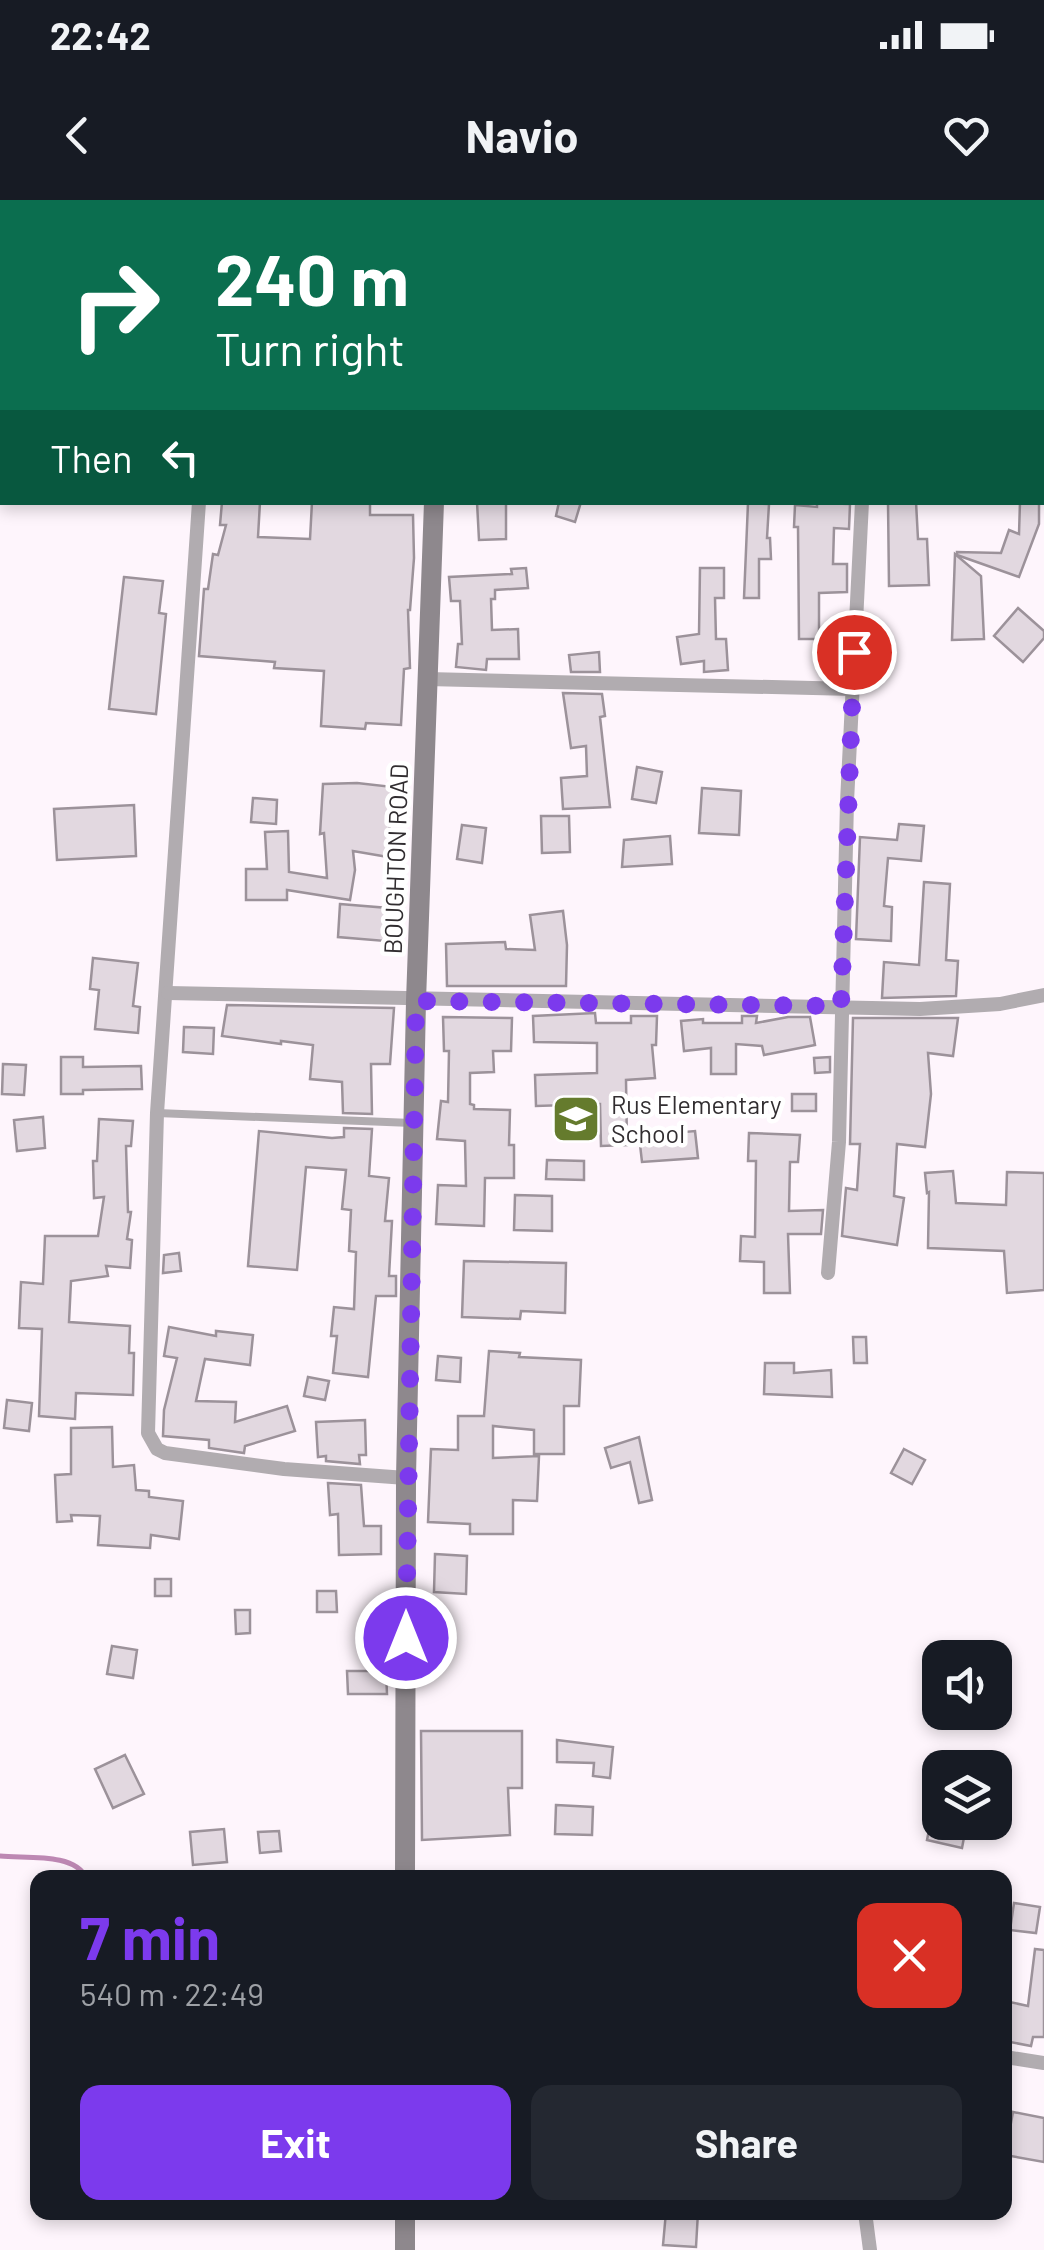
<!DOCTYPE html>
<meta charset="utf-8">
<style>
:root{--surface:#171b24;--page:#242831;--text:#f1f3f6;--muted:#9ea1a6;--accent:#7c3aed}
body{margin:0;font-family:Barlow,sans-serif;background:var(--page);color:var(--text);height:100vh;display:flex;flex-direction:column;font-size:38px;white-space:nowrap}
*{box-sizing:border-box;margin:0}
p{font-size:32px;color:var(--muted)}
.icon{flex:none;width:55px;height:55px;fill:none;stroke:currentColor;stroke-width:2;stroke-linecap:round;stroke-linejoin:round}
.map{position:relative;flex:1;overflow:hidden}
.side{position:absolute;left:30px;top:1670px;width:982px;height:350px;display:flex;flex-direction:column;background:var(--surface);border-radius:20px;box-shadow:0 5px 15px #0003}
.side>*{flex:none}
.banner{position:absolute;left:0px;top:0px;width:1045px;height:305px;box-shadow:0 5px 15px #0003;background:#0b6e4f;color:#fff;overflow:hidden}
.buttons{position:absolute;left:922px;top:1440px;display:grid;gap:20px}
.buttons a{display:grid;place-items:center;width:90px;height:90px;border-radius:20px;background:var(--surface);box-shadow:0 5px 15px #0003;font-size:50px}
.pin{position:absolute;display:grid;place-items:center;width:85px;height:85px;color:#fff;margin:-42px;border:5px solid #fff;border-radius:50%;box-shadow:0 2px 10px #0007}
.me{position:absolute;width:110px;margin:-55px;rotate:0deg;stroke-linejoin:round;filter:drop-shadow(0 0 8px #0008)}
.turn{display:flex;align-items:center;gap:35px;height:210px;padding:0 50px;font-size:45px}
.turn .icon{width:130px;height:130px;stroke-width:2.5}
.turn b{display:block;font-size:70px;line-height:85px}
.then{display:flex;align-items:center;height:95px;padding:0 50px;background:#0003;gap:20px;font-size:38px}
.round{display:grid;place-items:center;flex:none;width:105px;height:105px;border-radius:20px;background:var(--page)}
.headline{display:flex;align-items:center;justify-content:space-between;height:170px;padding:0 50px}
h1{font-size:60px;font-weight:700;line-height:75px;color:var(--accent)}
.action{display:flex;gap:20px;margin-top:auto;padding:20px 50px}
.action a{flex:1;height:115px;border-radius:20px;background:var(--accent);color:#fff;font-size:40px;font-weight:700;line-height:115px;text-align:center}
.action a+a{background:var(--page);color:var(--text)}
.status{display:flex;justify-content:space-between;align-items:center;height:70px;padding:0 50px;background:var(--surface);direction:ltr}
.status svg{height:28px;fill:currentColor}
header{display:flex;justify-content:space-between;align-items:center;height:130px;padding:0 50px;background:var(--surface);font-size:45px;font-weight:700}
.map>svg:first-child{display:block}
</style>
<div class="status"><b>22:42</b><svg viewBox="0 0 49 12"><path d="M0 12V9h3v3zM5 12V6h3v6zM10 12V3h3v9zM15 12V0h3v12zM26 1h20v11H26zM47 4h2v5h-2z"/></svg></div>
<header><svg class="icon" aria-label="back" viewBox="0 0 24 24"><path d="M15 5l-7 7 7 7"/></svg>Navio<svg class="icon" aria-label="heart" viewBox="0 0 24 24"><path d="M12 20l-8-8c-3-5 5-10 8-4 3-6 11-1 8 4z"/></svg></header>
<div class="map">
<svg width="1044" height="2050" viewBox="0 0 1044 2050">
<rect width="100%" height="100%" fill="#fef5fc"/>
<g fill="none" stroke-linecap="round" stroke-linejoin="round">
<path stroke="#bd88b3" stroke-width="5" d="M0,1656C24,1659 75,1652 86,1678"/>
</g>
<g fill="#e2d8e0" stroke="#9c929a" stroke-width="2.5">
<path d="M222,302H260L258,337L310,339L312,302H370V315H413L414,358L410,410H408L410,468L404,469L401,525L366,523L365,529L321,526L324,471L274,468L275,462L199,456L204,389H208L213,354L218,355L226,325H220Z"/>
<path d="M477,302H506V339L479,340Z"/>
<path d="M559,302H581L575,322L556,316Z"/>
<path d="M888,302H916L918,339H927L929,385L889,386Z"/>
<path d="M1020,302H1039V324L1019,377L957,355V352L1001,353L1009,330L1019,334Z"/>
<path d="M748,303L769,304L767,338H770L771,359H759V398H744Z"/>
<path d="M817,303L850,304L849,329L834,328L833,364H847V392L819,393V439H799L798,327H794L795,305L817,307Z"/>
<path d="M955,354L981,376L984,439L952,440Z"/>
<path d="M526,368L528,388L495,390V399H491L492,430L518,429L519,459H487L486,470L456,467L458,444H462L460,401H451L449,377L512,374L511,369Z"/>
<path d="M700,368H724V398H715L716,439H726L728,470L704,472V461L681,464L677,437L699,434Z"/>
<path d="M124,377L163,381L159,413L166,414L156,514L109,509Z"/>
<path d="M1018,408L1044,431V438L1023,462L994,436Z"/>
<path d="M599,452L600,472H571L569,455Z"/>
<path d="M563,493L602,494L605,516L600,517L610,607L563,609L561,578L587,576L586,546L571,548Z"/>
<path d="M637,567L662,572L656,603L632,599Z"/>
<path d="M357,583L393,587L389,632L398,633L394,658L353,651L355,670L350,700L287,690V700H246V669H267L265,632L288,631L289,672L327,678L324,633L320,634L323,584Z"/>
<path d="M702,588L741,591L739,635L699,633Z"/>
<path d="M253,598L277,600L276,624L251,622Z"/>
<path d="M134,605L136,656L57,660L54,609Z"/>
<path d="M541,616H569L570,652L542,653Z"/>
<path d="M899,624L924,626L921,661L888,658L884,706L892,707L891,741L856,739L860,637L897,640Z"/>
<path d="M462,625L486,628L482,663L457,659Z"/>
<path d="M670,636L672,664L622,667L624,640Z"/>
<path d="M924,682L950,684L946,760L958,761L956,796L882,798L884,762L919,765Z"/>
<path d="M340,704L388,708L385,741L338,737Z"/>
<path d="M563,711L567,745L566,786H447L446,744L505,742L506,749L535,750L530,715Z"/>
<path d="M93,758L138,763L133,806L140,807L138,833L95,829L99,790L90,789Z"/>
<path d="M227,805L394,808L390,864H371L372,914L343,913L342,882L310,879L313,845L281,841V844L222,836Z"/>
<path d="M595,813L596,823H631V816H657L656,845H652L655,878L626,880L627,945L601,946L600,904L536,906L535,875L597,873V843L534,842L533,816Z"/>
<path d="M742,816H757L756,823L788,817H810L815,845L764,855L762,846L736,844V874H711V848L684,851L681,821L703,819V823H742Z"/>
<path d="M443,817L512,818L511,851H493L494,872L470,873V904L474,905V909L510,910L509,945H514V978H485L484,1026L436,1024L438,985L466,986L465,941L437,939L441,901L448,902L449,851H444Z"/>
<path d="M853,818H958L953,856L928,853L931,894L925,947L897,944L894,996L904,998L897,1045L842,1036L846,988L857,990L860,944H850Z"/>
<path d="M184,827L214,828L213,854L183,852Z"/>
<path d="M61,857H83V867L141,866L142,889L83,890V894H61Z"/>
<path d="M830,857V872L815,873L814,858Z"/>
<path d="M3,864L26,865L24,895L2,894Z"/>
<rect x="792" y="894" width="24" height="17"/>
<path d="M43,917L45,948L17,951L14,920Z"/>
<path d="M99,919L133,921L131,946H126L128,1012H131L127,1039L132,1040L130,1068L106,1066L108,1076L71,1081L69,1122L130,1126L129,1153H134L133,1195L76,1193L75,1219L39,1216L42,1129L19,1128L21,1082L43,1084L45,1036H98L104,997L94,998L93,961H97Z"/>
<path d="M344,928L372,929L369,976L389,978L385,1021H392L389,1076H396V1096H376L368,1177L333,1173L337,1136H331L334,1107L354,1109L356,1052L349,1051L351,1010L342,1009L346,970L306,967L297,1070L248,1066L259,931L332,938L344,937Z"/>
<path d="M695,931L698,958L642,962L639,936Z"/>
<path d="M749,933L800,935L798,962H790L789,1011L823,1010L821,1034H788L790,1093H764V1062L740,1061L741,1036L755,1037L756,961H748Z"/>
<path d="M547,960L584,961V980L546,979Z"/>
<path d="M953,971L956,1003L1006,1005L1007,972L1044,973V1090L1007,1093L1004,1051L928,1048L929,992L927,993L925,973Z"/>
<path d="M515,995L552,996V1031L514,1030Z"/>
<path d="M179,1053L181,1071L163,1073L164,1055Z"/>
<path d="M464,1061L566,1063L565,1113L521,1111L520,1119L462,1117Z"/>
<path d="M169,1127L216,1136V1131L253,1135L250,1165L205,1159L196,1201L236,1202L235,1222L287,1206L295,1231L245,1246L244,1253L209,1248V1240L163,1236L164,1210L177,1158L164,1156Z"/>
<path d="M853,1137H866L867,1163H854Z"/>
<path d="M489,1151L520,1153L519,1157L581,1160L579,1206H564V1254H534V1230L493,1226V1258L539,1256L537,1301L513,1300V1334H470V1324L428,1322L431,1249L458,1250V1216H484Z"/>
<path d="M438,1156L461,1158L460,1182L436,1180Z"/>
<path d="M765,1163H794V1173L831,1170L832,1197L764,1194Z"/>
<path d="M308,1177L329,1181L325,1200L304,1196Z"/>
<path d="M7,1200L32,1203L29,1231L4,1228Z"/>
<path d="M365,1220L366,1255H359L360,1264L326,1261V1256L318,1257L316,1222Z"/>
<path d="M112,1227L113,1267L134,1265L136,1290L149,1291V1297L183,1301L179,1339L151,1335L150,1348L98,1345L100,1316L71,1315L72,1321L57,1322L55,1275L71,1274V1228Z"/>
<path d="M639,1237L652,1300L639,1303L630,1262L611,1268L605,1248Z"/>
<path d="M904,1249L925,1260L912,1284L891,1273Z"/>
<path d="M328,1283L361,1285L364,1326H381V1354L339,1355L338,1314L330,1315Z"/>
<path d="M435,1354L467,1356L466,1394L434,1392Z"/>
<rect x="155" y="1379" width="16" height="17"/>
<path d="M317,1391H336L337,1412H317Z"/>
<path d="M235,1410H250V1433L236,1434Z"/>
<path d="M112,1446L137,1450L133,1478L107,1474Z"/>
<path d="M347,1471H386L387,1494H348Z"/>
<path d="M421,1531H522V1588H508L510,1635L422,1640Z"/>
<path d="M557,1540L613,1547L610,1578L593,1576L594,1563L557,1562Z"/>
<path d="M125,1555L144,1594L113,1608L95,1569Z"/>
<path d="M556,1605L593,1607L592,1635L555,1634Z"/>
<path d="M931,1620L966,1627L962,1648L927,1640Z"/>
<path d="M224,1629L227,1662L193,1665L190,1632Z"/>
<path d="M279,1631L281,1651L260,1653L258,1632Z"/>
<path d="M1014,1703L1040,1707L1036,1733L1010,1730Z"/>
<path d="M1035,1749L1044,1750V1837H1033L1031,1846L1005,1841V1801L1028,1806Z"/>
<path d="M1013,1912L1044,1918V1962L1005,1955Z"/>
<path d="M666,2012H698L696,2047L663,2045Z"/>
</g>
<g fill="none" stroke-linecap="round" stroke-linejoin="round">
<path stroke="#b1acb0" stroke-width="8" d="M157,913L412,923"/>
<g stroke="#b1acb0" stroke-width="14">
<path d="M663,0L685,2"/>
<path d="M225,2V0"/>
<path d="M875,2V0"/>
<path d="M1042,44H1044"/>
<path d="M0,165H2"/>
<path d="M1042,219H1044"/>
<path d="M199,302L157,913L148,1233L157,1249L165,1253L284,1269L406,1278"/>
<path d="M427,479L853,489"/>
<path d="M168,793L920,809L1000,804L1044,795"/>
<path d="M828,1073L839,942L847,602L862,302"/>
<path d="M1005,1857L1044,1863"/>
<path d="M865,2012L870,2050"/>
</g>
<g stroke="#8e888d" stroke-width="20">
<path d="M446,2V0"/>
<path d="M405,1678L406,1278L416,801L434,302"/>
<path d="M405,2012V2050"/>
</g>
</g>
<g fill="none" stroke-linecap="round" stroke-linejoin="round">
<path stroke="#7c3aed" stroke-width="18" stroke-dasharray="0 32.4" d="M406,1438L416,801L841,806L854,452"/>
</g>
<defs>
<g id="school-square" transform="scale(2.5)"><rect x="-9" y="-9" width="18" height="18" rx="4" fill="#657b2d" stroke="#fff"/><path d="M0-5L7-2L0 1L-7-2ZM-4 1L0 2.5L4 1V4Q0 6-4 4Z" fill="#fff"/></g>
</defs>
<g fill-rule="evenodd">
<use href="#school-square" x="576" y="919"/>
</g>
<g text-anchor="middle" stroke-width="9" stroke-linejoin="round" paint-order="stroke">
<g font-size="25" fill="#312d30" stroke="#fff">
<text transform="translate(396 659) rotate(-88)" y="9">BOUGHTON ROAD</text>
</g>
<g font-size="25" fill="#312d30" stroke="#fff" text-anchor="start">
<text x="611" y="914">Rus Elementary<tspan x="611" dy="29">School</tspan></text>
</g>
</g>
</svg>
<div class="buttons">
<a><svg class="icon" aria-label="sound" viewBox="0 0 24 24"><path d="M4 9h4l5-4v14l-5-4H4zM17 9q2 3 0 6"/></svg></a>
<a><svg class="icon" aria-label="layers" viewBox="0 0 24 24"><path d="M12 4l9 5-9 5-9-5zM3 14l9 5 9-5"/></svg></a>
</div>
<div class="pin" style="left:854px;top:452px;background:#d93025"><svg class="icon" aria-label="arrive" viewBox="0 0 24 24"><path d="M6 21V4h12l-3 4 3 4H6"/></svg></div>
<svg class="me" style="left:406px;top:1438px" viewBox="-20 -20 40 40"><circle r="17" fill="#7c3aed" stroke="#fff" stroke-width="3"/><path d="M0-11L8 9 0 5-8 9z" fill="#fff"/></svg>
<div class="banner">
<div class="turn"><svg class="icon" aria-label="right" viewBox="0 0 24 24"><path d="M7 20v-9h11M14 6l5 5-5 5"/></svg><div><b>240 m</b>Turn right</div></div>
<div class="then">Then<svg class="icon" aria-label="left" viewBox="0 0 24 24"><path d="M17 20v-9H6M10 6l-5 5 5 5"/></svg></div>
</div>
<section class="side">
<div class="headline"><div><h1>7 min</h1><p>540 m · 22:49</p></div><a class="round" style="background:#d93025;color:#fff"><svg class="icon" aria-label="close" viewBox="0 0 24 24"><path d="M6 6l12 12M18 6L6 18"/></svg></a></div>
<div class="action"><a>Exit</a><a>Share</a></div>
</section>
</div>
